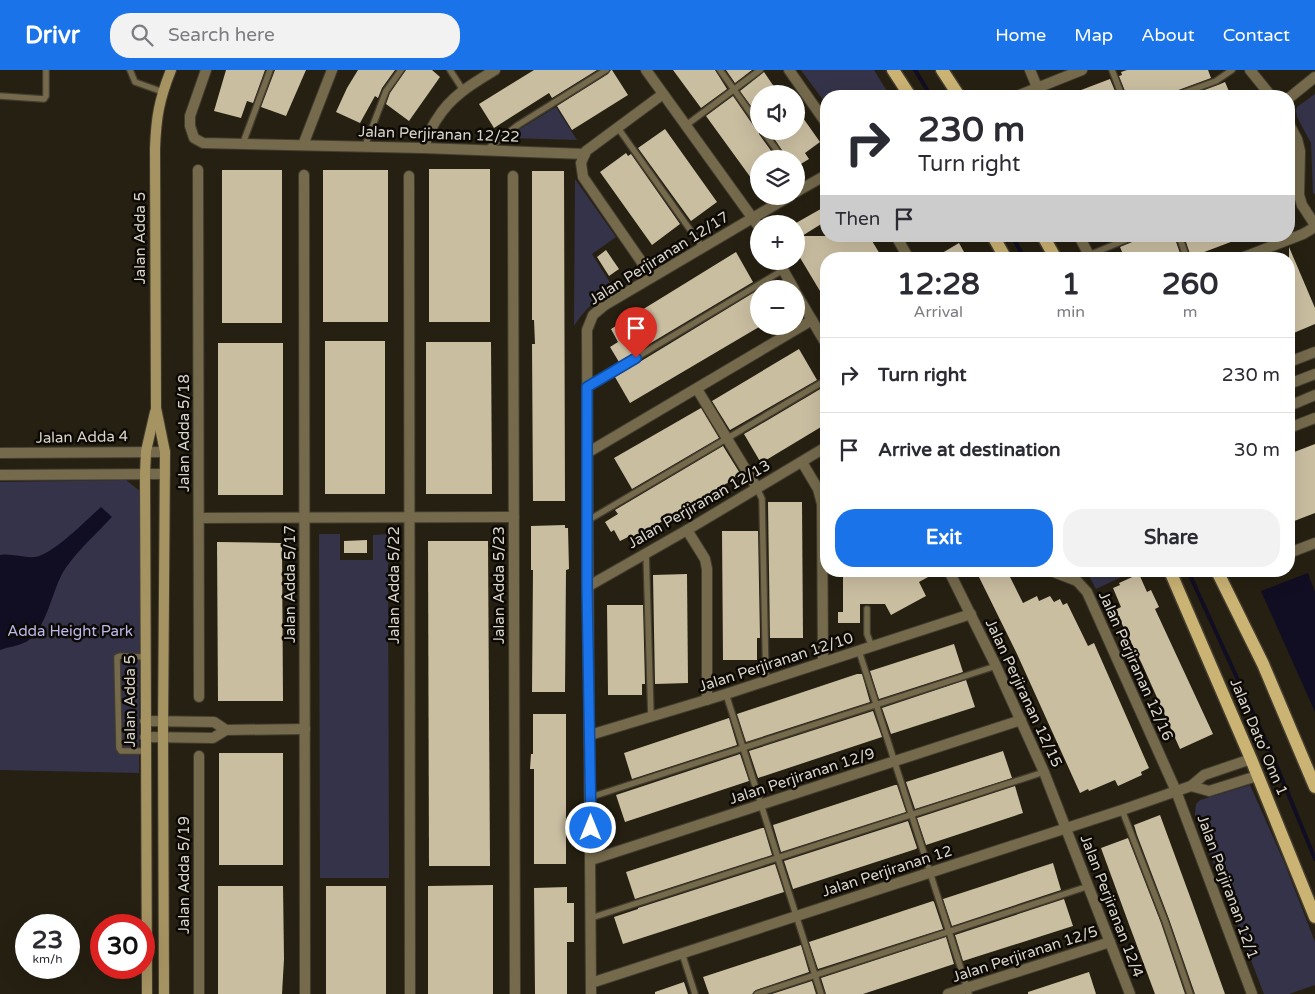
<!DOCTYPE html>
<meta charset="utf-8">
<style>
:root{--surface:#fff;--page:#f2f2f3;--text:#2b2b33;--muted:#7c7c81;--line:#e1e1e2;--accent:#1a73e8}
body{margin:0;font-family:"Varela Round",sans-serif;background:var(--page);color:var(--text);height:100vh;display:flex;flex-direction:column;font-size:19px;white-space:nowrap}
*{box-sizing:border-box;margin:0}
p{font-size:16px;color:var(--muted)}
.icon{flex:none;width:28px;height:28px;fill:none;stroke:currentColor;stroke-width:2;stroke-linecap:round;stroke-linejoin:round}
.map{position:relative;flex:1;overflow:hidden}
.panel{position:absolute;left:820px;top:182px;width:475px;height:325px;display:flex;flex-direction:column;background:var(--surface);border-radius:20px;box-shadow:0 5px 20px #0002}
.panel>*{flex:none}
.guide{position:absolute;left:820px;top:20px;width:475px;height:152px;border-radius:20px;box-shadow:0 5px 20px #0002;background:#fff;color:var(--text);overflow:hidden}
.controls{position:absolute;left:750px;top:15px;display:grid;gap:10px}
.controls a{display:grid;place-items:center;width:55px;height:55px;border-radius:50%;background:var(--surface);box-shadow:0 5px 20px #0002;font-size:25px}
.speed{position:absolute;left:15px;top:844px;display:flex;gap:10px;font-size:25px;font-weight:700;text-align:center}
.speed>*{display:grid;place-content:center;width:65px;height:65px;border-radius:50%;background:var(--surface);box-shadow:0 5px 20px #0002;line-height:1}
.speed small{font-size:12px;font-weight:400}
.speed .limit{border:8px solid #d22;background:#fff;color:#111}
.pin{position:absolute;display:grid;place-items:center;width:42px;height:42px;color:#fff;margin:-51px -21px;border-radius:50% 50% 50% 0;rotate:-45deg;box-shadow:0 0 5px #0007}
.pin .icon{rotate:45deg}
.me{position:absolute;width:55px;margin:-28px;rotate:0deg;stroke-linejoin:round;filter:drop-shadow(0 0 4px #0008)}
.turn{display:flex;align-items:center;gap:18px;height:105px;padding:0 15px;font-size:22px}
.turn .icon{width:65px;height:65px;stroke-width:2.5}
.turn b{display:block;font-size:35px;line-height:42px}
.then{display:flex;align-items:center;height:48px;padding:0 15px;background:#0003;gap:10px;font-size:19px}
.eta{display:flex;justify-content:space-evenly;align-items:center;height:85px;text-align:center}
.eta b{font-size:30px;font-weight:700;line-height:35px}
.primary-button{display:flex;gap:10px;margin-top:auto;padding:10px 15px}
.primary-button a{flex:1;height:58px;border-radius:20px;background:var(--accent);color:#fff;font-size:20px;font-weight:700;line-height:58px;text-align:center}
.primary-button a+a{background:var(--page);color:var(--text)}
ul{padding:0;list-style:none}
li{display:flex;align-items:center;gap:15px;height:75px;padding:0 15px;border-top:1px solid var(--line)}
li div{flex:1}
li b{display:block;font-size:19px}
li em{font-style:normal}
header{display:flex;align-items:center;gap:30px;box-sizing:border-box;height:70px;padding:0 25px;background:var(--accent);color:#fff}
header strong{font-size:24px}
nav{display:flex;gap:28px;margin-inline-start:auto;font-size:18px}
.search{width:350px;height:45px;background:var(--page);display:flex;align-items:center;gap:12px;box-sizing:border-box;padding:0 18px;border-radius:20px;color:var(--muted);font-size:19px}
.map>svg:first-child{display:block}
</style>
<header>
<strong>Drivr</strong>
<div class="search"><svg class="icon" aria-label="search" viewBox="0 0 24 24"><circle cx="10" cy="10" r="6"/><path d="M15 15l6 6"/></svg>Search here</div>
<nav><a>Home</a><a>Map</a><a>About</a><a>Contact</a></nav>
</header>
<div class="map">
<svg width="1315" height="924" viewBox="0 0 1315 924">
<rect width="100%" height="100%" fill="#262012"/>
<g fill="#353349">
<path d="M801,0H874L890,26H826V34Z"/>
<path d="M1315,24V123L1313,124L1311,73L1297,47L1296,41L1297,37Z"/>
<path d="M556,37L577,70L505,68Z"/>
<path d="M575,109L616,167L592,184L614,219C595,230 586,238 574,256Z"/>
<path d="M126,410L141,422L139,703L0,700V412Z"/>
<path d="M319,464H340V490H373V465L388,464L389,808H320Z"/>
<path d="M1081,501H1134L1096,519L1089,506Z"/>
<path d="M1250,715L1284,792L1315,872V915L1289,924H1264L1195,745L1196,734L1200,730Z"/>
</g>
<g fill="#110e23">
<path d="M101,437L112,447C96,464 78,480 65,499C52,518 47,561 26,572C18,576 8,577 0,580V485C12,483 23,488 35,487C53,485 87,449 101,437Z"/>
<path d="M1308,503L1315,522V642L1261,521Z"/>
</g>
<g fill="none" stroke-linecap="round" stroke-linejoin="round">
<g stroke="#110e23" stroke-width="4">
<path d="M915,0L931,26"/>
<path d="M1012,166L1025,189"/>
<path d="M1188,501L1271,682L1315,789"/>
</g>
</g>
<g fill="#cabea1">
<path d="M226,0H265L253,33L247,31L241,48L214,41Z"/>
<path d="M275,0H306L286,46L261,37Z"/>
<path d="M358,0H395L382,18L378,28L375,26L360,53L336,42L347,18Z"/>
<path d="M406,0H432L440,7L409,51L386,34L390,23Z"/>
<path d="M534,0H597L552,28L549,23L494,58L479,34Z"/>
<path d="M611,0H612L628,25L572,60L557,36L608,4Z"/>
<path d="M673,0H715L727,19L701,38Z"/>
<path d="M726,0H752L735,13Z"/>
<path d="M1127,0H1208L1211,8L1173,22L1170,26H1127L1119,6L1122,5L1121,2Z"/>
<path d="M764,2L779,24H759V47L740,21Z"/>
<path d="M1110,9L1117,26H1068V25Z"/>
<path d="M1225,12L1231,26H1188L1218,15Z"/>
<path d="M733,26L755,58L759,60V64L777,89H759V119L706,46Z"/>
<path d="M796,38L820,72L805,83L809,89L796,97V89H788L769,61H796Z"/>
<path d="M665,59L717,132L691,151L638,78Z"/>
<path d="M626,83L628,86L631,84L680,154L652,175L600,102Z"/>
<rect x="429" y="99" width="61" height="153"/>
<rect x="222" y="100" width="60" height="153"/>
<rect x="323" y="100" width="65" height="152"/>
<path d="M532,101H564L565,431H533L532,274H535L534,250H532Z"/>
<path d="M826,136V151L802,166H869L883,189H826V231L796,181V153Z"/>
<path d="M1140,166H1174L1182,189H1125L1120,177L1137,170Z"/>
<path d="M1184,166H1244V167L1191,187Z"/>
<path d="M959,173L968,189H932Z"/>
<path d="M1289,177L1315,238V254L1289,265Z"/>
<path d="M606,180L619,199L609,206L597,187Z"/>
<path d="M736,182L753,212L619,292L610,277L618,272L611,259Z"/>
<path d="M758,220L759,257L630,333L615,307Z"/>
<rect x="325" y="271" width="60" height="153"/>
<path d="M426,272H491L492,424H426Z"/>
<rect x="218" y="273" width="65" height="152"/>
<path d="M799,279L817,310L730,360L712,331Z"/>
<path d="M822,318L826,325V354L761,393L744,364Z"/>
<path d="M701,338L719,368L632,419L614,388Z"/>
<path d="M1315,374V443L1289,453V384Z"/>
<path d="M723,376L741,405L632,469L630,466L620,471L614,460L611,462L605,452L618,444L615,440Z"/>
<path d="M768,432H802L803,568H770Z"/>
<path d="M565,455V458H568L569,499L566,500L565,622H532L533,500H531V456Z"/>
<path d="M722,461H758L760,568H757V590H723Z"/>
<path d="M367,470V483H344V471Z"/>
<path d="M428,471H488L490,796H429Z"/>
<path d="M217,472L282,473L283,631H218Z"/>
<path d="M843,501H939L919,512L926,526L891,545L885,534H860V553H838V542H843Z"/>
<path d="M976,501H1007L1023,533L1037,526L1039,531L1050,526L1054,532L1060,529L1063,535L1067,533L1088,576L1094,573L1120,632L1149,698L1141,702L1142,705L1118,716L1115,710L1089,721L1088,719L1080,723L1017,584Z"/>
<path d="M687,504L688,613L655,614L653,505Z"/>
<path d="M1139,504L1147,522L1151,520L1159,537L1155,539L1213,664L1180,679L1142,594L1115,540L1121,537L1113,518L1120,515L1119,513Z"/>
<path d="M607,535H643L645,614H642V625H608Z"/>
<path d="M954,574L963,602L879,629L870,601Z"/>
<path d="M857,604H862L870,632L746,672L737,644Z"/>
<path d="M966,610L975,637L891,664L882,638Z"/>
<path d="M873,641L882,667L758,708L749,681Z"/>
<path d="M533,644H566V794H534V699H530L531,684H533Z"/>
<path d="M729,648L737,675L632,709L624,683Z"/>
<path d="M1003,681L1012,708L915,739L906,712Z"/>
<rect x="219" y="683" width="64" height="112"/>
<path d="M740,684L749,711L625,752L616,725Z"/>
<path d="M895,715H897L906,742L781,782L773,755Z"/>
<path d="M1015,716L1023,743L926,775L917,748Z"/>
<path d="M1160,745L1192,832L1225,924H1195L1169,849L1137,765L1134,755Z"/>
<path d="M908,751L917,778L916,779L793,819L784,791Z"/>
<path d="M762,758H764L772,785L635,829L626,802Z"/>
<path d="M1128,768L1161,853L1185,924H1155L1130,857L1101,778Z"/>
<path d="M1053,793L1061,820L952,856L943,829Z"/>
<path d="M775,794L784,822L623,874L614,847L638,839V838Z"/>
<path d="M493,815V924H428V816Z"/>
<path d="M218,816H283L284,889L282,924H218Z"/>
<rect x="326" y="816" width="60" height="108"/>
<path d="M567,817V833H574V872H567V924H535L534,818Z"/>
<path d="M1064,829L1073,856L963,891L955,865Z"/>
<path d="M933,831L934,832L943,859L818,899L809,872Z"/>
<path d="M946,867L954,894L863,924H826L821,908Z"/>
<path d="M801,875L809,902L756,920L752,924H709L703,907Z"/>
<path d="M1089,902L1096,924H1028V922Z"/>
<path d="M812,911L816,924H772Z"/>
<path d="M684,912L688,924H655V922Z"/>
</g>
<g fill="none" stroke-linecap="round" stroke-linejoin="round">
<g stroke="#433d30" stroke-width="8">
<g id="service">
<path d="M130,0L135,12L163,22"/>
<path d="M450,0L463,20"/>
<path d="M720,0L759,55"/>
<path d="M1112,0L1122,26"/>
<path d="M0,26L44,29L46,26V0"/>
<path d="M1175,26L1216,11L1232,0"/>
<path d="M685,56L760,0"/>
<path d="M618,58L703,178"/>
<path d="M763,61L783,89"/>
<path d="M243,73L270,0"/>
<path d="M365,76L386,21L401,0"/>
<path d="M486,80L518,55L606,0"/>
<path d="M1289,107L1298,104"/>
<path d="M796,108L804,118"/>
<path d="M1179,166L1187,189"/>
<path d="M1089,185L1135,166"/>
<path d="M587,317L783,200"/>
<path d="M757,418L762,429L766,610"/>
<path d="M587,451L826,310"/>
<path d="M646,482L651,647"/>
<path d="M867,539V564L872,577"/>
<path d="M859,581L969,924"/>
<path d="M726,624L821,924"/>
<path d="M145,681H121L119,678L117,587L120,586L145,587"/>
<path d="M591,727L996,596"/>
<path d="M1122,740L1165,851L1190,924"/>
<path d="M591,848L1044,702"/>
<path d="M682,883L695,924"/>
<path d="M757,924L1089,816"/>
</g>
</g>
<g stroke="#433d30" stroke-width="12">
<g id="minor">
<path d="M206,0L190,46V56L194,68L203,73L423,78L585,84"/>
<path d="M646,0L759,157"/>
<path d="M789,0L826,53"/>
<path d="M1030,0L1037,17"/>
<path d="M1250,0L1271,26"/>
<path d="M1017,26L1082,0"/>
<path d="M1289,28L1315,7"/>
<path d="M1289,54L1297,69L1300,81L1299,125L1302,135L1315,155"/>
<path d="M303,75L332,0"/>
<path d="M423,78C428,68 431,57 437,49C451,26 472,14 495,0"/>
<path d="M198,100L199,627"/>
<path d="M304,105L305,924"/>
<path d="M409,106L410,924"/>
<path d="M513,106L515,924"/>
<path d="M796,122L826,105"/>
<path d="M896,166L909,189"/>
<path d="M1079,166L1091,189"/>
<path d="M1239,189L1303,164L1315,157"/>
<path d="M778,191L794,219"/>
<path d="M652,207L583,107L581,93L586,81L663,24"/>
<path d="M796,223L826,274"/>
<path d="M1289,292L1315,282"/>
<path d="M1289,314L1315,304"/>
<path d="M697,319L757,418"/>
<path d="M1289,336L1315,325"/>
<path d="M1289,358L1315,348"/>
<path d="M587,383L812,250"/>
<path d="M802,392L818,419L822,434L823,592"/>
<path d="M199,448L514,447"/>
<path d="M687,460L705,489L707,499V630"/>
<path d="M1289,483L1315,473"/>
<path d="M949,501L996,596L1044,702L1130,924"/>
<path d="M1051,501L1077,511L1087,522L1176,721L1252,924"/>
<path d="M587,517L687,460L826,377"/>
<path d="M145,651L214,652L226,660"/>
<path d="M226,660L305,659"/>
<path d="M590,665L726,624L971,544"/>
<path d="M145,667L213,668L226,660"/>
<path d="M199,686V924"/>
<path d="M1191,716L1209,721L1257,706"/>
<path d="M591,790L1021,650"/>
<path d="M591,913L1122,740L1191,716L1204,705L1251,689"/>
<path d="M591,924C590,703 587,481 587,260L593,245L605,235L790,126"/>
<path d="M948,924L1110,872"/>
</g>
</g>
<g stroke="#433d30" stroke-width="12">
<g id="tertiary">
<path d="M0,383L165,382"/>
<path d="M0,405L165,404"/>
</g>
</g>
<g stroke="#433d30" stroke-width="12">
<g id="secondary">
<path d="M147,924L145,404L146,381L155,342"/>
<path d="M164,924L163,662L165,382L156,338L155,79C156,48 159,30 171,0"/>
</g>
</g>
<g stroke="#433d30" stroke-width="15">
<g id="primary">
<path d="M893,0L910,26"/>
<path d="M942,0L959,26"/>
<path d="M993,166L1006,189"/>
<path d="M1043,166L1056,189"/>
<path d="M1170,501L1251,689L1315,847"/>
<path d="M1217,501L1263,594L1315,717"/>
</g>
</g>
<use href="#service" stroke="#756a4c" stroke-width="5.5"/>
<use href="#minor" stroke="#756a4c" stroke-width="10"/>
<use href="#tertiary" stroke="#756a4c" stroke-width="10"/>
<use href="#secondary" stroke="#a69362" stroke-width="10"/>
<use href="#primary" stroke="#cbb374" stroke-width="12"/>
</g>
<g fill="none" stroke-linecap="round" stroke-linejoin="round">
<g stroke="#114b97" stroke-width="12">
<path id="route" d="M591,758L587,517V317L636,288"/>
</g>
<use href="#route" stroke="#1a73e8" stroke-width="9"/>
</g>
<g text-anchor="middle" stroke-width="5" stroke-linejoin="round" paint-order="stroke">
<g font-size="15" fill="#d9d5cc" stroke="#0d0a05">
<text transform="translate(439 64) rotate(2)" y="5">Jalan Perjiranan 12/22</text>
<text transform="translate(140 168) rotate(-90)" y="5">Jalan Adda 5</text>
<text transform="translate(659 188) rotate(-32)" y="5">Jalan Perjiranan 12/17</text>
<text transform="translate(184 363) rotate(-90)" y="5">Jalan Adda 5/18</text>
<text transform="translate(82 367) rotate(-1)" y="5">Jalan Adda 4</text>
<text transform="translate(699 434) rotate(-30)" y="5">Jalan Perjiranan 12/13</text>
<text transform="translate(290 514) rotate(-90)" y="5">Jalan Adda 5/17</text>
<text transform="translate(394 515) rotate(-90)" y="5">Jalan Adda 5/22</text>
<text transform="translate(499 515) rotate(-90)" y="5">Jalan Adda 5/23</text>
<text transform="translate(776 592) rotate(-18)" y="5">Jalan Perjiranan 12/10</text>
<text transform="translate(1136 596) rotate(66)" y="5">Jalan Perjiranan 12/16</text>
<text transform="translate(1024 623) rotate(65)" y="5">Jalan Perjiranan 12/15</text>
<text transform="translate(130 631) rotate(-90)" y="5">Jalan Adda 5</text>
<text transform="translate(1259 667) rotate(67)" y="5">Jalan Dato' Onn 1</text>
<text transform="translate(802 706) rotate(-18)" y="5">Jalan Perjiranan 12/9</text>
<text transform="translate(887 801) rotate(-18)" y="5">Jalan Perjiranan 12</text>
<text transform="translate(184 805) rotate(-90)" y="5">Jalan Adda 5/19</text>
<text transform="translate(1228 817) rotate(70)" y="5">Jalan Perjiranan 12/1</text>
<text transform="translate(1112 836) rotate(69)" y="5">Jalan Perjiranan 12/4</text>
<text transform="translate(1025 884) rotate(-18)" y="5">Jalan Perjiranan 12/5</text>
</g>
<g font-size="15" fill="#bdb9ec" stroke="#0d0a05">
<text x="70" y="566">Adda Height Park</text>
</g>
</g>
</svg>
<div class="controls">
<a><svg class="icon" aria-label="sound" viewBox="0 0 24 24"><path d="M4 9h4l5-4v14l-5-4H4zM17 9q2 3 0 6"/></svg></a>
<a><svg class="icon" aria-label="layers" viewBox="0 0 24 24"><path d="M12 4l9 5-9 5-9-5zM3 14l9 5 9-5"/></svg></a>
<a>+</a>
<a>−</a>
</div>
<div class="speed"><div>23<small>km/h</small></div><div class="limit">30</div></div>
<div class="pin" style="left:636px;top:288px;background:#d93025"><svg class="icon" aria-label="arrive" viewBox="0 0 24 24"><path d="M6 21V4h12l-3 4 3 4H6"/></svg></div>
<svg class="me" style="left:591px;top:758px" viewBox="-20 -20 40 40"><circle r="17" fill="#1a73e8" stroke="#fff" stroke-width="3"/><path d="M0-11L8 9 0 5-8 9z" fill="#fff"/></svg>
<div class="guide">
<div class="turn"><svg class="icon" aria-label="right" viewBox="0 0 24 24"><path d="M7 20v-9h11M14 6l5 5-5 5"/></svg><div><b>230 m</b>Turn right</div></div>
<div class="then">Then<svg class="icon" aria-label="arrive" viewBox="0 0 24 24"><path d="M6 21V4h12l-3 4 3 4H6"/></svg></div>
</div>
<section class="panel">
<div class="eta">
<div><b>12:28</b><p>Arrival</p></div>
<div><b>1</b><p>min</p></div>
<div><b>260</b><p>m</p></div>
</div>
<ul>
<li><svg class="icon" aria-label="right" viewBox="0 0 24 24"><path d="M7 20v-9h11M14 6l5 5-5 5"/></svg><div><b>Turn right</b></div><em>230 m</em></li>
<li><svg class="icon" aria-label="arrive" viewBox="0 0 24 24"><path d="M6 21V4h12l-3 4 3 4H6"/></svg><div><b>Arrive at destination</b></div><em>30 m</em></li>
</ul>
<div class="primary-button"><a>Exit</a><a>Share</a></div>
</section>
</div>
